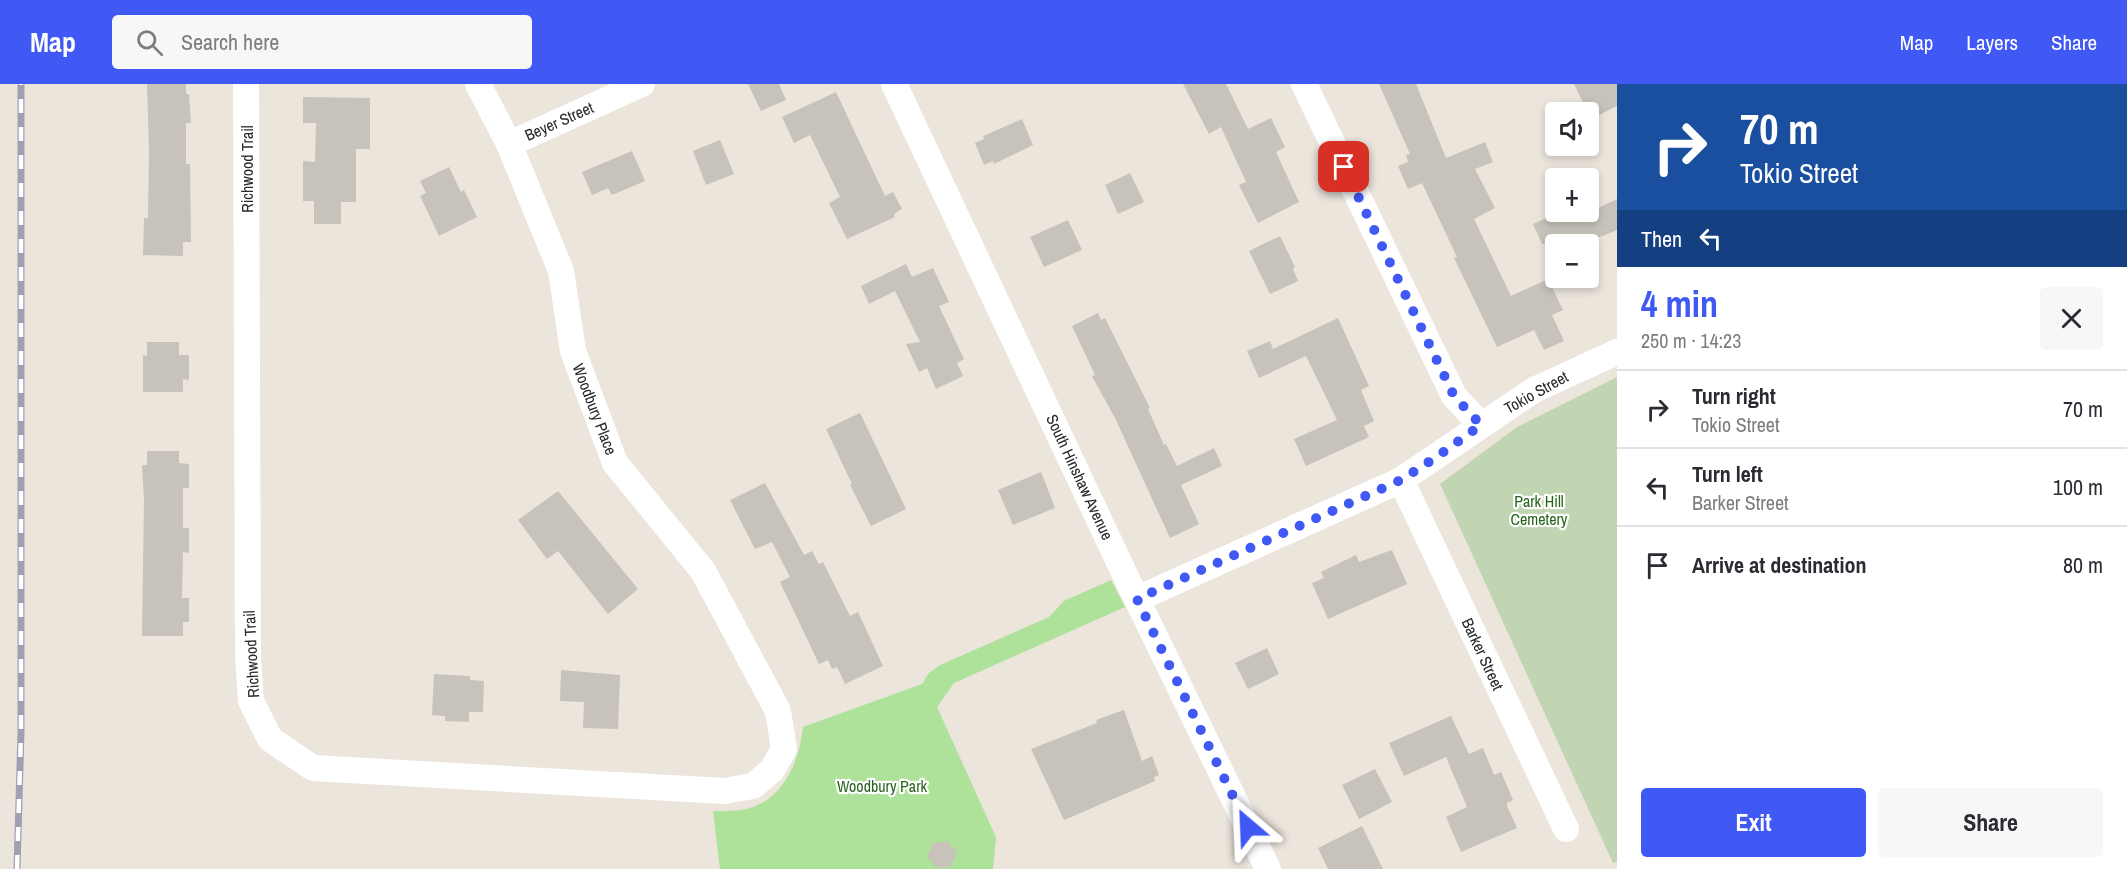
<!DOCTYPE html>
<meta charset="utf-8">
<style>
:root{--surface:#fff;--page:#f7f7f7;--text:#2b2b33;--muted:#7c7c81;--line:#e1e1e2;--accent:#4059f4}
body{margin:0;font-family:"Archivo Narrow",sans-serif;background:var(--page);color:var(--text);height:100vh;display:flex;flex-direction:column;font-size:22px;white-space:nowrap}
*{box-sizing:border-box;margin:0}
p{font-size:20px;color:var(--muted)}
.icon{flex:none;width:33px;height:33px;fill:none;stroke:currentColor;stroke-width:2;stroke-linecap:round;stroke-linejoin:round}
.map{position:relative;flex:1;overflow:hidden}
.panel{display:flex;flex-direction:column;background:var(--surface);width:510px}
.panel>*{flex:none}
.top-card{background:#1a4fa0;color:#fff;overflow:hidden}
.buttons{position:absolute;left:1545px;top:18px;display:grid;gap:12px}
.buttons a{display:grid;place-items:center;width:54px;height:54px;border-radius:6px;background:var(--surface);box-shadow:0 3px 9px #0003;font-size:30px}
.pin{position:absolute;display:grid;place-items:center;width:51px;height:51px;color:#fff;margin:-26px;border-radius:12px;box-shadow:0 3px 9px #0006}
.me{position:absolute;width:66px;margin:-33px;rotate:334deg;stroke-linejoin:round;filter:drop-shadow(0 0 4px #0008)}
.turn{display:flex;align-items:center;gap:21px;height:126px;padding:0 24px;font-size:27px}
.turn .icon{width:78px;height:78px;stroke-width:2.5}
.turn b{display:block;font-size:42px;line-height:51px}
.then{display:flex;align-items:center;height:57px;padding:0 24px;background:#0003;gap:12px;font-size:22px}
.round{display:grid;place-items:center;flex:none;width:63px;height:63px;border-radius:6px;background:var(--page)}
.headline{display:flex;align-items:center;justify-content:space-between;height:102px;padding:0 24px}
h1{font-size:36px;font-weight:800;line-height:45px;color:var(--accent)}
.cta{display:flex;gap:12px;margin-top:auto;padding:12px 24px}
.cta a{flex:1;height:69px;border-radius:6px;background:var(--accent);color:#fff;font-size:24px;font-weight:800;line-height:69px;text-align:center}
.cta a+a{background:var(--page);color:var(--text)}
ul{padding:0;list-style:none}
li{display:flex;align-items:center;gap:18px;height:78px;padding:0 24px;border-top:2px solid var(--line)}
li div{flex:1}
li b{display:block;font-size:22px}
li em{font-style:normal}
header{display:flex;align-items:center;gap:36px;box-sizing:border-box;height:84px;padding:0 30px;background:var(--accent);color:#fff}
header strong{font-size:28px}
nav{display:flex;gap:33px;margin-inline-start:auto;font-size:21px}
.search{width:420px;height:54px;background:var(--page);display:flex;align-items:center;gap:15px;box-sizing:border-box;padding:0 21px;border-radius:6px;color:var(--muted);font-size:22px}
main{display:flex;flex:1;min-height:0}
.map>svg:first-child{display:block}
</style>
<header>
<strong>Map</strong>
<div class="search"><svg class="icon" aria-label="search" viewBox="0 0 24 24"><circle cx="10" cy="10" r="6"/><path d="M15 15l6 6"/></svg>Search here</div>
<nav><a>Map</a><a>Layers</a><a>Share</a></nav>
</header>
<main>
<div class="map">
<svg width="1617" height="785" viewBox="0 0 1617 785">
<rect width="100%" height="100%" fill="#ebe5dc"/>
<path fill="#aee19a" d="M1111,496L1125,523L954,599L937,623L996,753L993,785H720L713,727C722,727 732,727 741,726C782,720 799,679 803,643L922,600L929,589L940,581L1049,533L1064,517Z"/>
<path fill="#c2d5b3" d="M1617,293V778L1613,779L1440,400L1517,343Z"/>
<g fill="#c7c3ba">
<path d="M147,0H186V10H189L191,39H186V80H190L191,158H183V172L143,171L144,134H148L149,66Z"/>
<path d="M748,0H779L786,16L761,27Z"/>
<path d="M1183,0H1226L1248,45L1271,34L1285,63L1276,68L1299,118L1258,139L1239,101L1246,98L1221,43L1209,50Z"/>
<path d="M1379,0H1416L1446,74L1485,58L1493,78L1475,85L1495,124L1474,135L1511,212L1548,195L1563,226L1552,231L1564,257L1544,266L1534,246L1497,263L1454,174L1457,173L1422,99L1408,105L1398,82L1408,78L1406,71L1410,70Z"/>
<path d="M1574,0H1617V22L1591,35Z"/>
<path d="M836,8L885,112L893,108L902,125L894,130L895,133L847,155L829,119L840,113L810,51L794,59L782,33Z"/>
<path d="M303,13L370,14V65H356V118H341V140H314V117H303V77L315,78L316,39H303Z"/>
<path d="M1022,35L1033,61L994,80L993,77L984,81L975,59L984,55L983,52Z"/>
<path d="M720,56L734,90L706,101L693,67Z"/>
<path d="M632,67L645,97L612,111L608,104L592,111L582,88Z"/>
<path d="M449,83L461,108L464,106L477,133L439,152L420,112L426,109L420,97Z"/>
<path d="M1130,89L1144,118L1118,130L1105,101Z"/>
<path d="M1617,115V146L1583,160H1542L1533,140L1559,128H1569L1572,136Z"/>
<path d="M1068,136L1082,166L1044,183L1030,153Z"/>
<path d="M1280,152L1295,183L1293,185L1298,197L1270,210L1249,167Z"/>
<path d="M906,180L912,193L933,184L949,218L939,222L964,275L957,279L963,292L936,305L927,284L919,288L906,260L920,258L895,207L869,220L861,202Z"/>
<path d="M1098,229L1101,236L1105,234L1150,324L1148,325L1164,361L1166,360L1177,382L1214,364L1222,382L1181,401L1199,440L1170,454L1116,336L1092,292L1095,291L1072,242Z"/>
<path d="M1338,234L1369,302L1361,306L1374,337L1364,342L1369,353L1306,382L1294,355L1337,336L1306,272L1259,294L1247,267L1270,257L1273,265Z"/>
<path d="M147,258H179V271H189V296L183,295V308H143V271L147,272Z"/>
<path d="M860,329L906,425L871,442L850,401L852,400L826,345Z"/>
<path d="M147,367H179V379L189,380V404H183V444H189V469L183,468L182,514H189V538H183V552H142L144,417L142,381H147Z"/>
<path d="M1041,388L1055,424L1013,441L998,406Z"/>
<path d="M765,399L804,471L812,467L819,480L823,478L850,532L858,528L883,582L845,600L837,583L832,585L828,576L819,580L780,498L790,493L772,458L755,465L730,416Z"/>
<path d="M558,407L638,505L608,530L558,467L547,475L518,436Z"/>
<path d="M1392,466L1407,500L1328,535L1312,499L1324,494L1321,488L1356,471L1359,478Z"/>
<path d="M1267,564L1279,590L1248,605L1235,579Z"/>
<path d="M561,586L620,591L618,645L583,644L584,618L560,617Z"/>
<path d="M434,590L470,592V596L484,597L483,628H469V638L445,637V632L432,631Z"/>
<path d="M1124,626L1142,677L1152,672L1159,691L1154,693L1155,697L1064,736L1031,665L1097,639L1096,636Z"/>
<path d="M1451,632L1469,670L1483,664L1494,691L1501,688L1513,716L1507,719V722L1517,744L1461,768L1446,733L1467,723L1446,673L1404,692L1389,659Z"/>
<path d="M1375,685L1392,718L1359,735L1342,701Z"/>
<path d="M1362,742L1383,785H1328L1318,764Z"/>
<path d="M948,757L957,769L950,783L936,784L927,772L933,759Z"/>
</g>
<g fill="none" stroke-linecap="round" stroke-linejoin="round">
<g stroke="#fff" stroke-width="26">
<path d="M246,0L248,572L251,617L270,655L313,684L724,707L753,702L772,686L784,665L778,627L703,487L615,379L573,267L561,187L509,60L478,0"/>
<path d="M894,0L1127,495L1268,785"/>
<path d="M1304,0L1454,312L1481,341"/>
<path d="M509,60L642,0"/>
<path d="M1401,396L1566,745"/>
<path d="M1137,515L1401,396L1534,306L1617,268"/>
</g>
<g stroke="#9fa1b3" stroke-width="7">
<path id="rail" d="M17,785L21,648V0"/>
</g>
<use href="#rail" stroke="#fff" stroke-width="4.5" stroke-dasharray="14" stroke-linecap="butt"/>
</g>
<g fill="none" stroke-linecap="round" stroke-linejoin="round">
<path stroke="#4059f4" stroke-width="10" stroke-dasharray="0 18" d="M1248,743L1137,515L1401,396L1438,372L1481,341L1454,312L1344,83"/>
</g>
<g text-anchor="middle" stroke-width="4.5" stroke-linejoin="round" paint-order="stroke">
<g font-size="16" fill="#2a2a2a" stroke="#fff">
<text transform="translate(559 37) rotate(-24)" y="6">Beyer Street</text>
<text transform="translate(247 85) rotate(-90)" y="6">Richwood Trail</text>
<text transform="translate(1536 308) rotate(-29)" y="6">Tokio Street</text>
<text transform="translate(595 325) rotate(69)" y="6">Woodbury Place</text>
<text transform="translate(1080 393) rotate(65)" y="6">South Hinshaw Avenue</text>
<text transform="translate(251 570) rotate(-93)" y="6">Richwood Trail</text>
<text transform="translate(1483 570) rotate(65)" y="6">Barker Street</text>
</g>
<g font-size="16" fill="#27641c" stroke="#fff">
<text x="1539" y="423">Park Hill<tspan x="1539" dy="18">Cemetery</tspan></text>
<text x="882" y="708">Woodbury Park</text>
</g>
</g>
</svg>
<div class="buttons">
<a><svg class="icon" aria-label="sound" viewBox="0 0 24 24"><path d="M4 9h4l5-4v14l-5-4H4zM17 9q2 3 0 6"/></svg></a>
<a>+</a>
<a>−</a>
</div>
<div class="pin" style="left:1344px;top:83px;background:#d93025"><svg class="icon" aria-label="arrive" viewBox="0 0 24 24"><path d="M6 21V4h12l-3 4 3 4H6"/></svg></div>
<svg class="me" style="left:1248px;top:743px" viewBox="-20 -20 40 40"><path d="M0-17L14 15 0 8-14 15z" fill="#4059f4" stroke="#fff" stroke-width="4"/></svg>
</div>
<section class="panel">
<div class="top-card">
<div class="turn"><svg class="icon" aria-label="right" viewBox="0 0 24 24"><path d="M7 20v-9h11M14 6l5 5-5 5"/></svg><div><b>70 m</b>Tokio Street</div></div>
<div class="then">Then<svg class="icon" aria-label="left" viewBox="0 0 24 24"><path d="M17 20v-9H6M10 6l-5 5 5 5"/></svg></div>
</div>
<div class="headline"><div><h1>4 min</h1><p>250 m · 14:23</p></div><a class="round"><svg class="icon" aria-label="close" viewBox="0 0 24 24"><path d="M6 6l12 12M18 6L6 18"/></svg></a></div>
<ul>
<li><svg class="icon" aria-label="right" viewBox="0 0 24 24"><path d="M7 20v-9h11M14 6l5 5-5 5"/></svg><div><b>Turn right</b><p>Tokio Street</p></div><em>70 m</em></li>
<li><svg class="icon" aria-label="left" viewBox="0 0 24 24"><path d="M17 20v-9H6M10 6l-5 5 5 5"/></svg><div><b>Turn left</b><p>Barker Street</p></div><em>100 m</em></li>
<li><svg class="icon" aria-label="arrive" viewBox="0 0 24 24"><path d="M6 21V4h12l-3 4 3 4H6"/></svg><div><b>Arrive at destination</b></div><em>80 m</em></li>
</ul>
<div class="cta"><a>Exit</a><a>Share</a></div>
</section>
</main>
